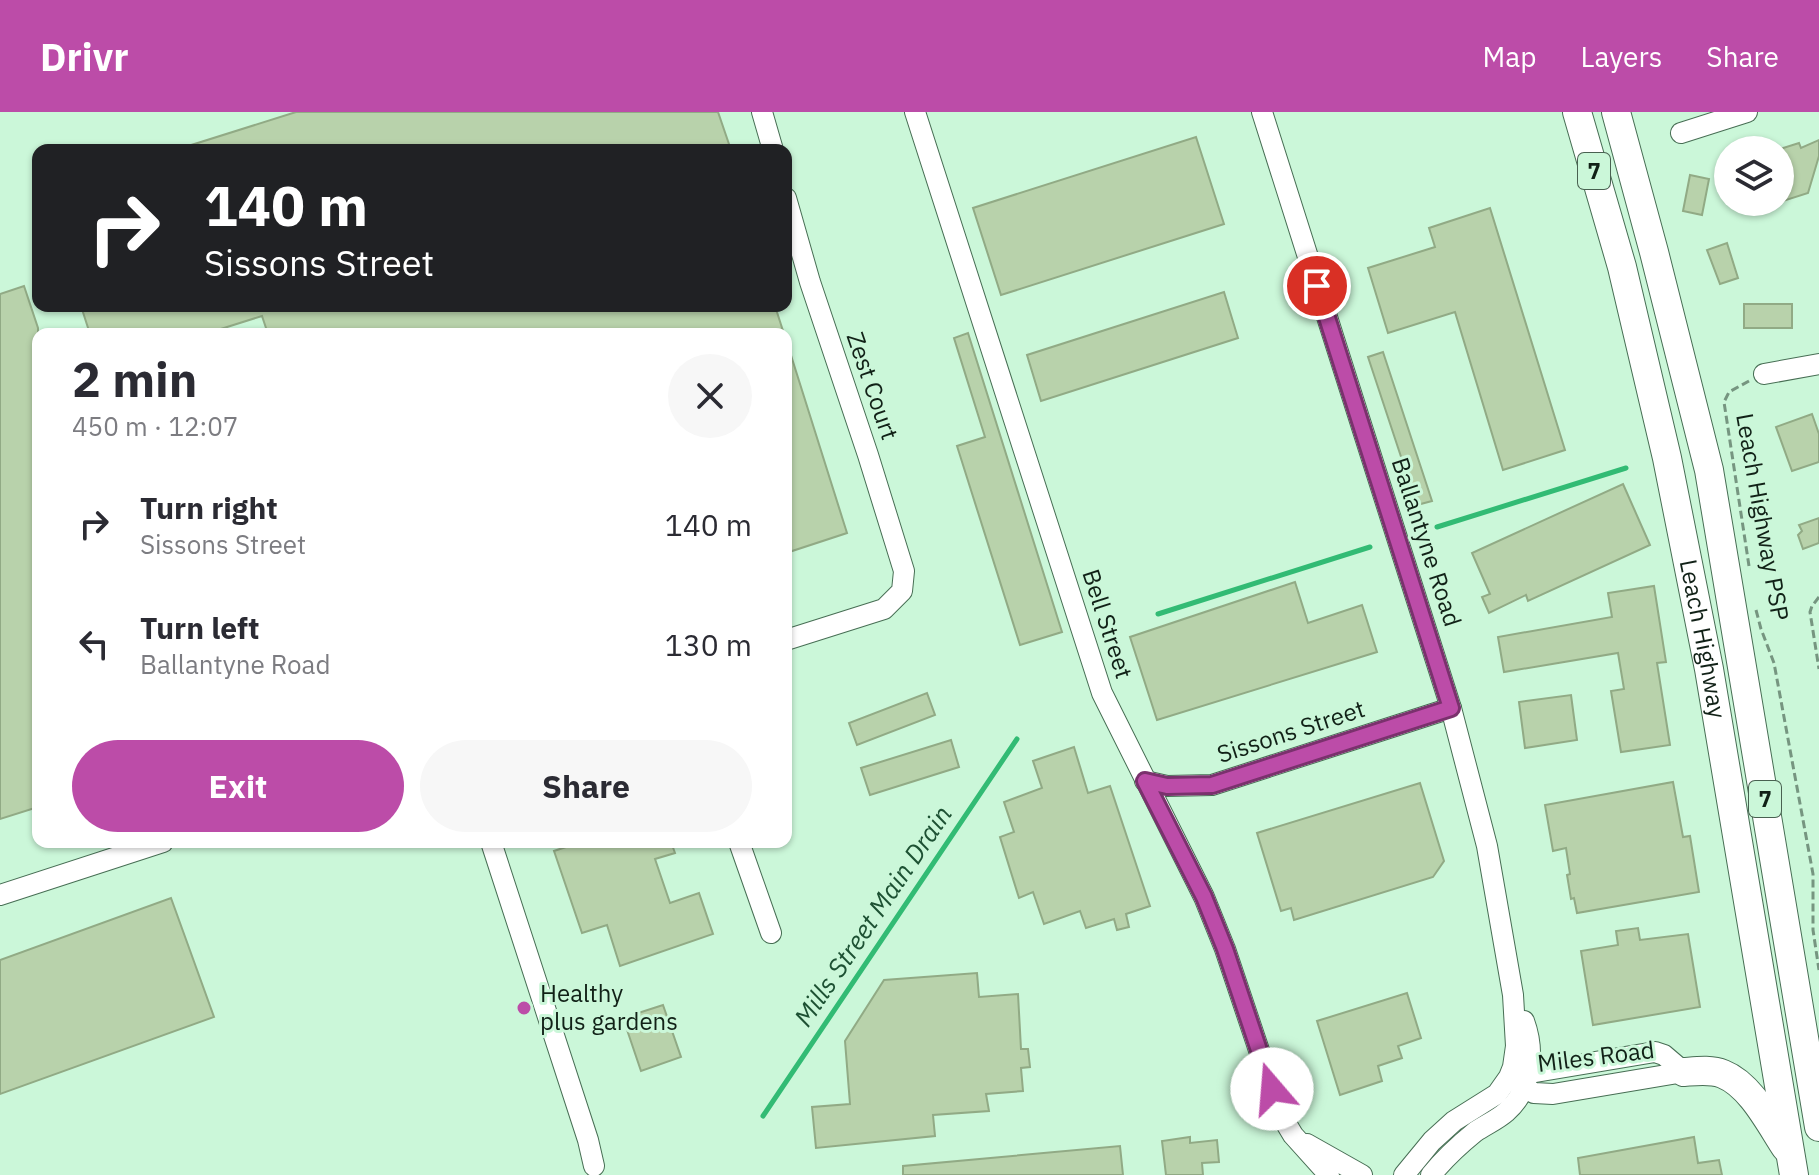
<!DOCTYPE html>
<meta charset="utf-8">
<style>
:root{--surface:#fff;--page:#f7f7f7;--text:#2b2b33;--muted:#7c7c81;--accent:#bc4ca8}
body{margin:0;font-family:"IBM Plex Sans",sans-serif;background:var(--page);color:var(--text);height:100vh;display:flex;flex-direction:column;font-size:30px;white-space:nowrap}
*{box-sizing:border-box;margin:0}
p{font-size:26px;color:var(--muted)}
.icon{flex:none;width:44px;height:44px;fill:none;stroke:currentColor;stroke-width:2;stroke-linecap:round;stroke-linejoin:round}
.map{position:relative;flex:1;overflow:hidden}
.panel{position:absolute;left:32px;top:216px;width:760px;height:520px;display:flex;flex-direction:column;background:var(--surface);border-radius:16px;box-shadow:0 2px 6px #0004}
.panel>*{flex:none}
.hud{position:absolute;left:32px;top:32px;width:760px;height:168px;border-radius:16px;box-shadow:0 2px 6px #0004;background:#202124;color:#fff;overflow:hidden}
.tools{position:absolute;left:1714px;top:24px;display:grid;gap:16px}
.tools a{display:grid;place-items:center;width:80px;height:80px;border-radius:50%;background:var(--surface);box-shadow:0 2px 6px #0004;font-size:40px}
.pin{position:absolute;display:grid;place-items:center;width:68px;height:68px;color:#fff;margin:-34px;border:4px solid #fff;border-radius:50%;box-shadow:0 2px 8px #0007}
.me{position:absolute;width:88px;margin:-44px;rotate:342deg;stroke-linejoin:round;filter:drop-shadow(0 0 6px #0008)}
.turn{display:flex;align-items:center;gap:28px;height:168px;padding:0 40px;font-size:36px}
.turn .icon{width:104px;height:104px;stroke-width:2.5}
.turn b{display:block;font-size:56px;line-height:68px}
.round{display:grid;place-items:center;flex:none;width:84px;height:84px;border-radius:42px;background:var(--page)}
.headline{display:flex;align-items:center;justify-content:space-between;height:136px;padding:0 40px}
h1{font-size:48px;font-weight:700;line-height:60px}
.cta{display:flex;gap:16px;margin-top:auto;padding:16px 40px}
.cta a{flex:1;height:92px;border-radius:48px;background:var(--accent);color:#fff;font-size:32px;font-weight:700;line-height:92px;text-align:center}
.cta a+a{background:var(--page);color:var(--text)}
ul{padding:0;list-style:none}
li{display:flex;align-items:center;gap:24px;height:120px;padding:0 40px}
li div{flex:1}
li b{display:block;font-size:30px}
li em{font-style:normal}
header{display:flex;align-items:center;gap:48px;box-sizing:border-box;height:112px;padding:0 40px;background:var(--accent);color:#fff}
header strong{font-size:38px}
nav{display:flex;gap:44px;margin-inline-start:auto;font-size:28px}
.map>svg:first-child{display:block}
</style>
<header>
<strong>Drivr</strong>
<nav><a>Map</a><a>Layers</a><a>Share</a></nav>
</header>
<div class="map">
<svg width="1819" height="1063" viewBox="0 0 1819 1063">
<rect width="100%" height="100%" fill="#cbf7d9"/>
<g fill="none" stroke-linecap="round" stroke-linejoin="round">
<g stroke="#32bb74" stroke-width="5">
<path d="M1437,415L1626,356"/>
<path d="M1158,502L1370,435"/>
<path d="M763,1004L1017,627"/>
</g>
</g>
<g fill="#b8d2ab" stroke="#91aa85" stroke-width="2">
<path d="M296,0H718L731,38H186L185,35Z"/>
<path d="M1196,25L1224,112L1001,183L973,96Z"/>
<path d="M1819,28V44L1808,81L1780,90V37L1799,31L1801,36Z"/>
<path d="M1690,63L1709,67L1702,103L1683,99Z"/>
<path d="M1490,96L1565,338L1503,358L1455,200L1388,221L1368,156L1435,135L1429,116Z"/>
<path d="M1727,131L1738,166L1720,172L1707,138Z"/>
<path d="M24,174L38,216V555L34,556L38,569V695L0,707V182Z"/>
<path d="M1224,180L1238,226L1041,289L1027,243Z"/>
<rect x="1744" y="192" width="48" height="24"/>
<path d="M81,194H775L784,222H268L262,204L205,222H90Z"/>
<path d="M968,221L1062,520L1020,533L957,334L985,325L954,226Z"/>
<path d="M789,237L847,421L786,441V238Z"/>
<path d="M1383,240L1432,389L1417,393L1368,245Z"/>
<path d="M1812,302L1819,322V350L1792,359L1776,315Z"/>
<path d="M1623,372L1650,433L1528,489L1526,483L1489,501L1482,485L1490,482L1472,441Z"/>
<path d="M1819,406V431L1803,437L1798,423L1802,419L1799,413Z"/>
<path d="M1295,470L1308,511L1362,493L1377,540L1157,608L1130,525Z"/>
<path d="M1654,474L1666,550L1657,551L1670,633L1621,640L1611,579L1624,577L1618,541L1504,560L1498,525L1612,505L1608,481Z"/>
<path d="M927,581L935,603L857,633L849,611Z"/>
<path d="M1571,583L1577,628L1525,636L1519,590Z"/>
<path d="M951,628L959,655L870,683L861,656Z"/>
<path d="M1074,635L1088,681L1110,674L1150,794L1126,802L1129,815L1117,818L1114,807L1086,816L1080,799L1044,812L1033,780L1019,786L1000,725L1014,720L1004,690L1042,676L1033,649Z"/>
<path d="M1673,670L1683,725L1690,724L1699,780L1577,801L1574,786L1571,787L1567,763L1570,762L1566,736L1553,739L1545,693Z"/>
<path d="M1420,671L1444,749L1433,765L1294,808L1291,796L1281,799L1257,721Z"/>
<path d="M581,730H671L675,741L655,747L670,791L699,781L713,822L620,854L607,813L582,821L554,739Z"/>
<path d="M171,786L214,905L0,982V848Z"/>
<path d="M1638,816L1640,828L1688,822L1700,895L1593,913L1581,839L1618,833L1616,819Z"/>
<path d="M977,861L979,885L1018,882L1021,937H1028L1030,955L1021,956L1023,979L986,982L989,999L933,1003L935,1024L816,1036L812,995L850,992L845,929L884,868Z"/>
<path d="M1407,881L1421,926L1398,934L1402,946L1378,954L1382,969L1340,983L1317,909Z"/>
<path d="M663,893L681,945L641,959L623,906Z"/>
<path d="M1190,1025V1031L1217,1028L1219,1050L1202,1051L1203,1063H1166L1162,1029Z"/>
<path d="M1694,1025L1698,1051L1719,1048L1722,1063H1580L1578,1046Z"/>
<path d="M1120,1034L1123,1063H903V1054Z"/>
</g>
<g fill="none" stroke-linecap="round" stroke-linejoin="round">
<g stroke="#476e54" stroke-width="22">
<g id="minor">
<path d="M762,0L773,38"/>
<path d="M915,0L1102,581L1204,785L1225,837L1272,977L1284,1008L1293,1023L1329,1063"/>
<path d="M1262,0L1451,596L1487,734L1513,883L1516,934L1513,955L1509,965L1497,982L1454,1009L1432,1029L1404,1063"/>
<path d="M1681,21L1747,0"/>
<path d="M786,86L810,170L868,343L904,459L902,479L884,497L786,528"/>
<path d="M1764,262L1819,252"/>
<path d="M1145,669L1167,674L1212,673L1451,596"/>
<path d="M491,730L588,1028L594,1054"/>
<path d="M739,730L771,821"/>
<path d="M0,783L163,730"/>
<path d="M1517,963L1655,940L1664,943L1684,960"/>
<path d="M1516,970L1534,981L1553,982L1684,960"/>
<path d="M1307,1032L1362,1063"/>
<path d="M1431,1063C1444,1047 1459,1033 1475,1020C1485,1013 1497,1008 1506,1000C1532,978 1535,939 1524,909"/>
</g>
</g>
<g stroke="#476e54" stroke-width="30">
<g id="highway">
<path id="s1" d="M1577,0L1622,155L1667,346L1709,557L1794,1063"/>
<path d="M1616,0L1654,140L1709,358L1819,1015"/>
<path d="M1684,960C1697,959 1711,957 1723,962C1751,973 1770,1012 1786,1036"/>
</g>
</g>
<g stroke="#769580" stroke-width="3" stroke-dasharray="8 4" stroke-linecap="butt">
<path d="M1749,269L1729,280L1724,290L1749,454"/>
<path d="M1819,485L1812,494L1810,500L1819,557"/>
<path d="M1756,498L1761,517L1774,551L1813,762V818L1819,858"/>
</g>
<use href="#minor" stroke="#fff" stroke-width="20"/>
<use href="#highway" stroke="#fff" stroke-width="28"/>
</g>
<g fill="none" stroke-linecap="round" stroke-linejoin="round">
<g stroke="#7a316d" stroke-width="20">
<path id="route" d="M1272,977L1225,837L1204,785L1145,669L1167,674L1212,673L1451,596L1317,174"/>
</g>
<use href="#route" stroke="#bc4ca8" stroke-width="14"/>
</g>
<circle fill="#bc4ca8" stroke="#cbf7d9" stroke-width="3" cx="524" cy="896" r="8"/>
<g text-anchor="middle" stroke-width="6" stroke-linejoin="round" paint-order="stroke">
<g fill="#cbf7d9" stroke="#496151" stroke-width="2">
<rect x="1578" y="41" width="32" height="36" rx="6"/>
<rect x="1749" y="669" width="32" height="36" rx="6"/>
</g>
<g font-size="22" font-weight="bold" fill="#112117">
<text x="1594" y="67">7</text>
<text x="1765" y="695">7</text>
</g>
<g font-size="24" fill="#112117" stroke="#cbf7d9">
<text transform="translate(872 274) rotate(71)" y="8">Zest Court</text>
<text transform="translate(1762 405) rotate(80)" y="8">Leach Highway PSP</text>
<text transform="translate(1426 430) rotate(72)" y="8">Ballantyne Road</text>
<text transform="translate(1107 512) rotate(72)" y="8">Bell Street</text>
<text dy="8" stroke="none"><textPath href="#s1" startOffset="542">Leach Highway</textPath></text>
<text transform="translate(1291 620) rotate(-18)" y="8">Sissons Street</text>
<text transform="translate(1596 945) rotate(-7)" y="8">Miles Road</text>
</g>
<g font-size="24" fill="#112117" stroke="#cbf7d9" text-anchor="start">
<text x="540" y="890">Healthy<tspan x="540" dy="28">plus gardens</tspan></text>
</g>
<g font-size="26" font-style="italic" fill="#1d5133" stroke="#cbf7d9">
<text transform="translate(873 804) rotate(-56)" y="9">Mills Street Main Drain</text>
</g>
</g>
</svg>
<div class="tools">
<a><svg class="icon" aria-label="layers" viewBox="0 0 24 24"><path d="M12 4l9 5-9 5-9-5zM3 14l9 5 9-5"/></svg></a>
</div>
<div class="pin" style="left:1317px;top:174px;background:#d93025"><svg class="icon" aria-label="arrive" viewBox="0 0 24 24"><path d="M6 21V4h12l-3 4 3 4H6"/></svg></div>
<svg class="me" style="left:1272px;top:977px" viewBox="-20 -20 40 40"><circle r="19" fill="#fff"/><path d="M0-13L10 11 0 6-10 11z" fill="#bc4ca8"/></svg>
<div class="hud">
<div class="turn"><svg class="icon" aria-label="right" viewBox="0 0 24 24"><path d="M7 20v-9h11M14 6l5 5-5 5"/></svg><div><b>140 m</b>Sissons Street</div></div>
</div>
<section class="panel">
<div class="headline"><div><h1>2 min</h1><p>450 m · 12:07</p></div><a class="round"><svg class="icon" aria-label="close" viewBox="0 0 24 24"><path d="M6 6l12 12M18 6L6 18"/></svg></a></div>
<ul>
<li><svg class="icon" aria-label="right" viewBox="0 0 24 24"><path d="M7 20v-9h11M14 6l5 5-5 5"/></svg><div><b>Turn right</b><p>Sissons Street</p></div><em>140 m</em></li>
<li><svg class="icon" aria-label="left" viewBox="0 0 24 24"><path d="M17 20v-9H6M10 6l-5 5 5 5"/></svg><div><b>Turn left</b><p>Ballantyne Road</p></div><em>130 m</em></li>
</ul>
<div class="cta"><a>Exit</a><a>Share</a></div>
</section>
</div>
